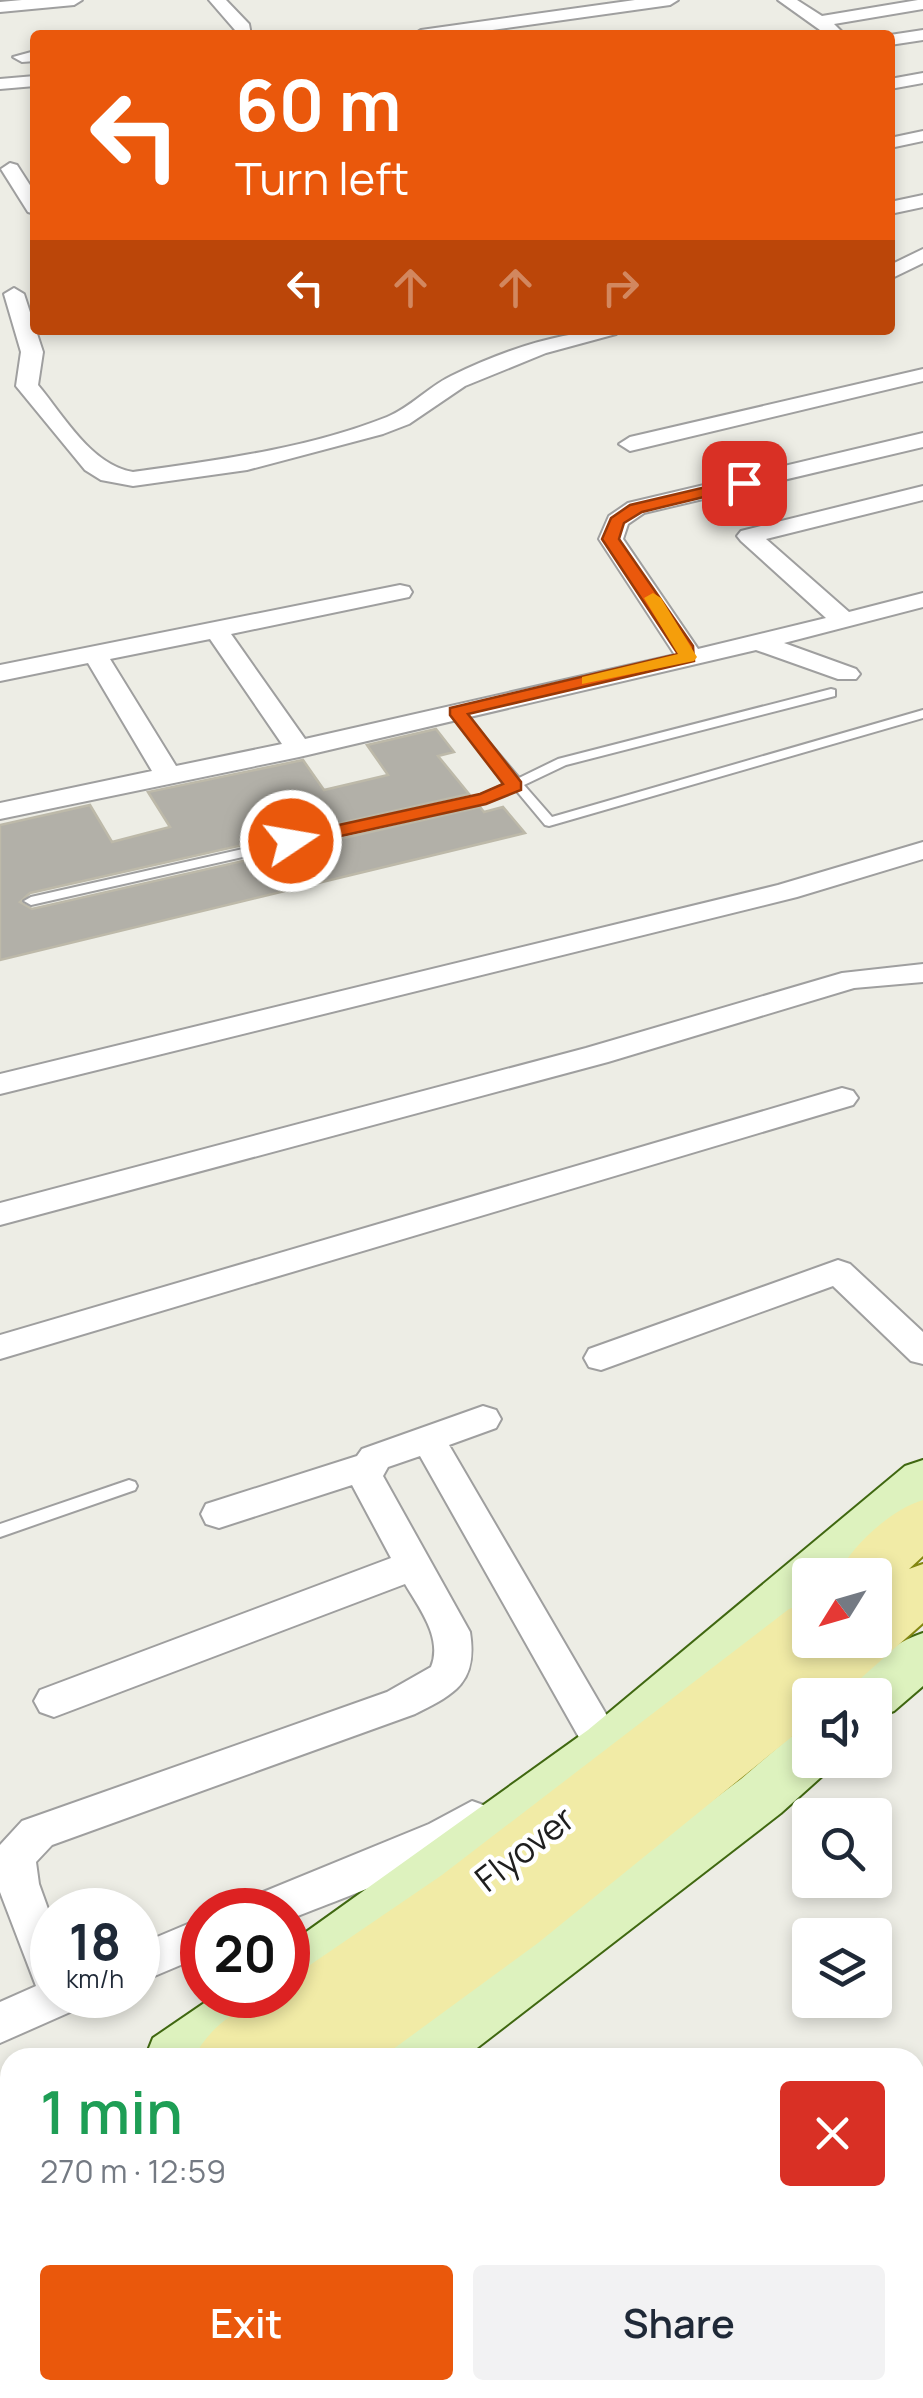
<!DOCTYPE html>
<meta charset="utf-8">
<style>
:root{--surface:#fff;--page:#f2f2f3;--text:#1f2937;--muted:#747a83;--accent:#ea580c}
body{margin:0;font-family:Manrope,sans-serif;background:var(--page);color:var(--text);height:100vh;display:flex;flex-direction:column;font-size:38px;white-space:nowrap}
*{box-sizing:border-box;margin:0}
p{font-size:32px;color:var(--muted)}
.icon{flex:none;width:55px;height:55px;fill:none;stroke:currentColor;stroke-width:2;stroke-linecap:round;stroke-linejoin:round}
.map{position:relative;flex:1;overflow:hidden}
.drawer{position:absolute;left:0px;top:2048px;width:925px;height:352px;display:flex;flex-direction:column;background:var(--surface);border-radius:30px 30px 0 0;box-shadow:0 5px 15px #0003}
.drawer>*{flex:none}
.hud{position:absolute;left:30px;top:30px;width:865px;height:305px;border-radius:10px;box-shadow:0 5px 15px #0003;background:#ea580c;color:#fff;overflow:hidden}
.needle{width:65px;rotate:233deg}
.buttons{position:absolute;left:792px;top:1558px;display:grid;gap:20px}
.buttons a{display:grid;place-items:center;width:100px;height:100px;border-radius:10px;background:var(--surface);box-shadow:0 5px 15px #0003;font-size:50px}
.speed{position:absolute;left:30px;top:1888px;display:flex;gap:20px;font-size:50px;font-weight:700;text-align:center}
.speed>*{display:grid;place-content:center;width:130px;height:130px;border-radius:50%;background:var(--surface);box-shadow:0 5px 15px #0003;line-height:1}
.speed small{font-size:25px;font-weight:400}
.speed .limit{border:15px solid #d22;background:#fff;color:#111}
.pin{position:absolute;display:grid;place-items:center;width:85px;height:85px;color:#fff;margin:-42px;border-radius:20px;box-shadow:0 5px 15px #0006}
.me{position:absolute;width:110px;margin:-55px;rotate:78deg;stroke-linejoin:round;filter:drop-shadow(0 0 8px #0008)}
.turn{display:flex;align-items:center;gap:35px;height:210px;padding:0 40px;font-size:45px}
.turn .icon{width:130px;height:130px;stroke-width:2.5}
.turn b{display:block;font-size:70px;line-height:85px}
.lanes{display:flex;align-items:center;height:95px;padding:0 40px;background:#0003;justify-content:center;gap:50px;direction:ltr}
.lanes .off{opacity:.35}
.round{display:grid;place-items:center;flex:none;width:105px;height:105px;border-radius:10px;background:var(--page)}
.summary{display:flex;align-items:center;justify-content:space-between;height:170px;padding:0 40px}
h1{font-size:60px;font-weight:600;line-height:75px;color:#1e9e55}
.action{display:flex;gap:20px;margin-top:auto;padding:20px 40px}
.action a{flex:1;height:115px;border-radius:10px;background:var(--accent);color:#fff;font-size:40px;font-weight:600;line-height:115px;text-align:center}
.action a+a{background:var(--page);color:var(--text)}
.map>svg:first-child{display:block}
</style>
<div class="map">
<svg width="923" height="2398" viewBox="0 0 923 2398">
<rect width="100%" height="100%" fill="#edede5"/>
<path fill="#b2b0a8" stroke="#bdb9a9" stroke-width="2.5" d="M436,729L454,752L438,756L469,794L30,893L20,902L32,909L480,807L484,812L503,807L525,833L0,960V825L90,805L112,842L170,827L148,792L303,760L324,790L388,775L367,745Z"/>
<g fill="none" stroke-linecap="round" stroke-linejoin="round">
<g stroke="#9f9f9f" stroke-width="4">
<g id="lane">
<path d="M831,689L835,690V696L566,765L524,785L552,817L923,710V718L549,826L545,825L515,789L486,802L31,905L24,901L31,897L482,795L509,782L452,714V708H460L519,778L558,759Z"/>
<path d="M129,1480L135,1482L137,1486L135,1490L0,1537V1524Z"/>
</g>
</g>
<g stroke="#9f9f9f" stroke-width="4">
<g id="street">
<path d="M22,0H82L74,5L0,12V2Z"/>
<path d="M209,0H226L249,24L251,35H228L235,30Z"/>
<path d="M635,0H678L670,5L457,35H413L421,30Z"/>
<path d="M778,0H797L822,16L918,0H923V9L834,24L842,32L827,35Z"/>
<path d="M923,30V40L890,45V35Z"/>
<path d="M35,51V61L22,62L13,57Z"/>
<path d="M923,73V83L890,89V79Z"/>
<path d="M35,76V86L0,89V79Z"/>
<path d="M923,131V141L890,148V138Z"/>
<path d="M10,163L17,165L35,193V214L28,212L1,169Z"/>
<path d="M923,195V207L890,214V202Z"/>
<path d="M923,249V263L890,279V265Z"/>
<path d="M14,288L24,294L43,352L38,385C64,416 91,465 133,472C218,460 306,449 387,417C410,408 428,387 451,376C502,351 562,330 619,330L616,334L546,353L465,386L409,424L383,434L247,470L133,486L101,480L85,470L16,386L21,352L4,294Z"/>
<path d="M923,369V381L630,451L619,444L630,437Z"/>
<path d="M923,433V447L644,513L628,524L623,539L698,649L826,618L741,541L737,536L741,531L923,486V500L766,539L849,612L923,593V607L784,643L856,669L860,674L856,679H838L756,650L299,757L0,819V803L152,771L88,663L0,681V665L400,585L409,587L412,592L409,597L231,634L305,739L675,655L599,539L609,516L628,503ZM210,639L282,744L176,766L110,659Z"/>
<path d="M923,842V859L797,897L0,1094V1074L778,885Z"/>
<path d="M923,964V982L854,988L608,1062L0,1225V1203L586,1048L842,973Z"/>
<path d="M842,1088L853,1091L858,1098L853,1105L0,1359V1335Z"/>
<path d="M838,1260L850,1264L923,1332V1364L911,1361L833,1286L601,1370L589,1367L584,1358L589,1349Z"/>
<path d="M483,1406L496,1410L501,1419L496,1428L449,1445L613,1726L619,1737L613,1748L599,1753L585,1748L420,1456L388,1467L383,1476L470,1632C478,1683 455,1694 415,1714L52,1845L36,1862L39,1884L52,1920V1995H84L77,2009L0,2043V2002L36,1986L0,1892V1845L22,1821L387,1692L431,1667C443,1638 419,1608 405,1584L54,1717L40,1712L34,1701L40,1690L391,1558L352,1485L219,1528L206,1524L201,1514L206,1504L357,1456L362,1449Z"/>
<path d="M472,1801L486,1806L492,1818C475,1853 330,1902 288,1920V1910H245L251,1897L429,1824Z"/>
<path d="M202,1918V1956L138,1983V1945Z"/>
<path d="M923,2201V2245L915,2248V2204Z"/>
</g>
</g>
<g stroke="#406811" stroke-width="4">
<g id="secondary">
<path d="M923,1460V1508L845,1575H810V1605L628,1762L309,1997L290,2004L285,2014L224,2058H145L153,2038L216,1995H288V1945L588,1730L905,1466Z"/>
<path d="M923,1633V1686L894,1711L875,1718V1695H848C862,1668 894,1642 923,1633Z"/>
<path d="M810,1730V1760H834L830,1769L781,1813L464,2058H387L395,2038L741,1779L790,1737Z"/>
<path d="M10,2140V2203L0,2207V2144Z"/>
<path d="M10,2317V2387L0,2391V2321Z"/>
</g>
</g>
<g stroke="#838611" stroke-width="4">
<g id="primary">
<path d="M923,1500V1556L909,1569L923,1564V1623L842,1695H810V1722L538,1943L381,2058H293L298,2048L284,2058H194C209,2025 251,1995 288,1995V1980L442,1875L789,1609L810,1602V1640H875L878,1593L875,1594V1575H837C853,1545 890,1510 923,1500Z"/>
<path d="M10,2174V2244L0,2248V2178Z"/>
<path d="M10,2249V2322L0,2326V2253Z"/>
</g>
</g>
<use href="#lane" fill="#fff" fill-rule="evenodd"/>
<use href="#street" fill="#fff" fill-rule="evenodd"/>
<use href="#secondary" fill="#ddf2be" fill-rule="evenodd"/>
<use href="#primary" fill="#f1eba6" fill-rule="evenodd"/>
</g>
<path fill="#ea580c" stroke="#983908" stroke-width="2.5" d="M744,478L752,483L749,486L642,512L624,523L619,539L693,646L694,661L468,714L521,782V790L486,804L291,847L284,845V837L480,794L503,784L450,715V708L678,654L602,539L611,518L630,505Z"/>
<path fill="#f59e0b" d="M653,593L661,598L697,657L694,661L582,684V677L678,654L644,598Z"/>
<g text-anchor="middle" stroke-width="9" stroke-linejoin="round" paint-order="stroke">
<g font-size="35" fill="#1e1e1e" stroke="#fff">
<text transform="translate(525 1849) rotate(-38)" y="12">Flyover</text>
</g>
</g>
</svg>
<div class="buttons">
<a><svg class="needle" viewBox="-14 -14 28 28"><path d="M0-13l5 13h-10z" fill="#e53935"/><path d="M0 13l5-13h-10z" fill="#747a83"/></svg></a>
<a><svg class="icon" aria-label="sound" viewBox="0 0 24 24"><path d="M4 9h4l5-4v14l-5-4H4zM17 9q2 3 0 6"/></svg></a>
<a><svg class="icon" aria-label="search" viewBox="0 0 24 24"><circle cx="10" cy="10" r="6"/><path d="M15 15l6 6"/></svg></a>
<a><svg class="icon" aria-label="layers" viewBox="0 0 24 24"><path d="M12 4l9 5-9 5-9-5zM3 14l9 5 9-5"/></svg></a>
</div>
<div class="speed"><div>18<small>km/h</small></div><div class="limit">20</div></div>
<div class="pin" style="left:744px;top:483px;background:#d93025"><svg class="icon" aria-label="arrive" viewBox="0 0 24 24"><path d="M6 21V4h12l-3 4 3 4H6"/></svg></div>
<svg class="me" style="left:291px;top:841px" viewBox="-20 -20 40 40"><circle r="17" fill="#ea580c" stroke="#fff" stroke-width="3"/><path d="M0-11L8 9 0 5-8 9z" fill="#fff"/></svg>
<div class="hud">
<div class="turn"><svg class="icon" aria-label="left" viewBox="0 0 24 24"><path d="M17 20v-9H6M10 6l-5 5 5 5"/></svg><div><b>60 m</b>Turn left</div></div>
<div class="lanes"><svg class="icon" aria-label="left" viewBox="0 0 24 24"><path d="M17 20v-9H6M10 6l-5 5 5 5"/></svg><svg class="icon off" aria-label="ahead" viewBox="0 0 24 24"><path d="M12 20V5M6 11l6-6 6 6"/></svg><svg class="icon off" aria-label="ahead" viewBox="0 0 24 24"><path d="M12 20V5M6 11l6-6 6 6"/></svg><svg class="icon off" aria-label="right" viewBox="0 0 24 24"><path d="M7 20v-9h11M14 6l5 5-5 5"/></svg></div>
</div>
<section class="drawer">
<div class="summary"><div><h1>1 min</h1><p>270 m · 12:59</p></div><a class="round" style="background:#d93025;color:#fff"><svg class="icon" aria-label="close" viewBox="0 0 24 24"><path d="M6 6l12 12M18 6L6 18"/></svg></a></div>
<div class="action"><a>Exit</a><a>Share</a></div>
</section>
</div>
